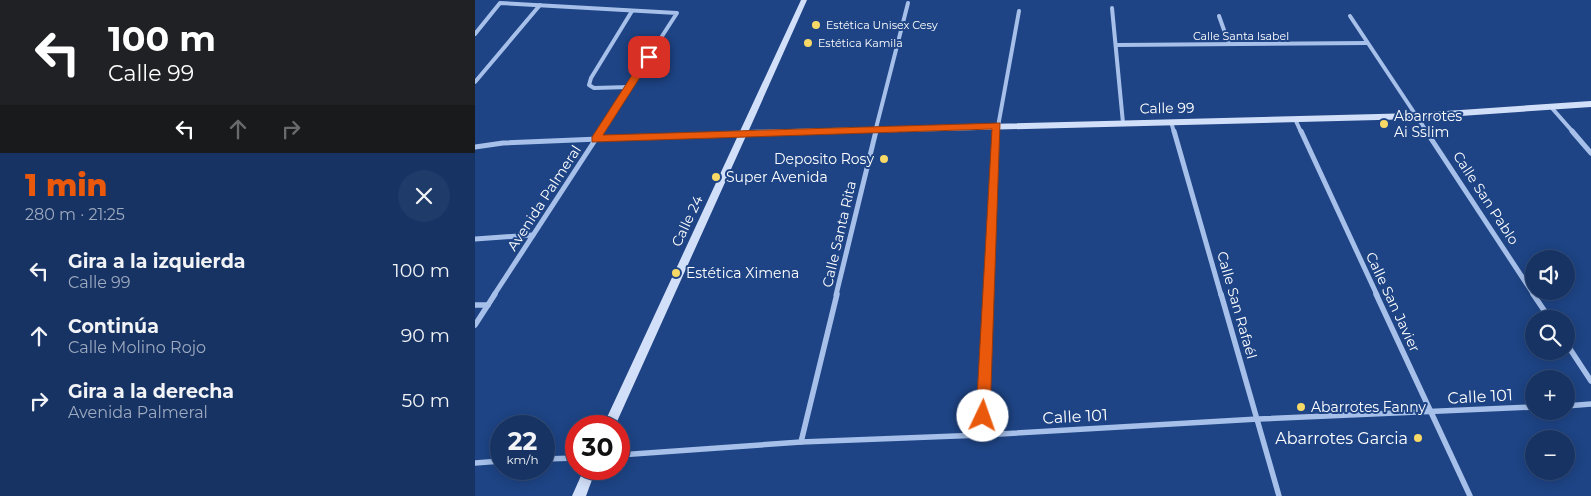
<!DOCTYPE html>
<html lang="es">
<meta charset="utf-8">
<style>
:root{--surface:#163364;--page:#1f3b6a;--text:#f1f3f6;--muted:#9eaabf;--line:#354e78;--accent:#ea580c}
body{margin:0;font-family:Montserrat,sans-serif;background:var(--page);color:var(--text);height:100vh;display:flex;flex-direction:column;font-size:19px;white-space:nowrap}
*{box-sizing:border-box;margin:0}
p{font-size:16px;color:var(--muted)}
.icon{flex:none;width:28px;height:28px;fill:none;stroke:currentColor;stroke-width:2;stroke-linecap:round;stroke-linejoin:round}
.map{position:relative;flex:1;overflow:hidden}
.panel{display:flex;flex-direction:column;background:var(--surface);width:475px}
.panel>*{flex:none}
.guide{background:#202124;color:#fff;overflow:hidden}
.buttons{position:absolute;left:1050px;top:250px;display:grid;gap:10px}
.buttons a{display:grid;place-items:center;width:50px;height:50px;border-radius:50%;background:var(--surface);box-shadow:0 2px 12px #0003,0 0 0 1px var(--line);font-size:25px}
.speed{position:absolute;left:15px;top:415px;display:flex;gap:10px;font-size:25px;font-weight:700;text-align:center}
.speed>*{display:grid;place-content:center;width:65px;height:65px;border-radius:50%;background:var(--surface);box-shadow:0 2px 12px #0003,0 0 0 1px var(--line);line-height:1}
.speed small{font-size:12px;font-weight:400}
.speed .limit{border:8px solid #d22;background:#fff;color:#111}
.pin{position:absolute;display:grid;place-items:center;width:42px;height:42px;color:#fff;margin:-21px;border-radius:10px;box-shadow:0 2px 8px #0006}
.me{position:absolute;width:55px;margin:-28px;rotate:3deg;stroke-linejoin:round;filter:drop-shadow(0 0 4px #0008)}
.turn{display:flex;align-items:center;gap:18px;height:105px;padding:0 25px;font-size:22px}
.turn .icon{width:65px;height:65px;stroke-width:2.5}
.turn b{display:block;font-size:35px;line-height:42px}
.lanes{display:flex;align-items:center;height:48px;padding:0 25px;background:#0003;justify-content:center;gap:25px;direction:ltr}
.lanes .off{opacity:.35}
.round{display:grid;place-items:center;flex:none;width:52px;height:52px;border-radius:26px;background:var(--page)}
.summary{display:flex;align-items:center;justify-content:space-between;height:85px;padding:0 25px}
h1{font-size:30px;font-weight:800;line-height:38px;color:var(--accent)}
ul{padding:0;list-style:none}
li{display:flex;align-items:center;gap:15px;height:65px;padding:0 25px}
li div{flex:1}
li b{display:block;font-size:19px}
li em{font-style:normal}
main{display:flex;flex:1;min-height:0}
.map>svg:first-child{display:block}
</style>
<main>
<section class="panel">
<div class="guide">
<div class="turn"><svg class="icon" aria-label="left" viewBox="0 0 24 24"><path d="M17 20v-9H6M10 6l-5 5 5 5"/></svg><div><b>100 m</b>Calle 99</div></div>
<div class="lanes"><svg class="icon" aria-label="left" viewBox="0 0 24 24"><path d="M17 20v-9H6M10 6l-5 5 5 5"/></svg><svg class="icon off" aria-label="ahead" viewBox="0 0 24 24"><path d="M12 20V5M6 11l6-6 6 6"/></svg><svg class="icon off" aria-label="right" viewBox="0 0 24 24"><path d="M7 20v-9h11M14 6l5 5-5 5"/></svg></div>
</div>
<div class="summary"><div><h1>1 min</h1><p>280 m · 21:25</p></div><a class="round"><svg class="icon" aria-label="close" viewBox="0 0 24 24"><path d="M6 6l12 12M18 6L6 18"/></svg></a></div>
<ul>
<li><svg class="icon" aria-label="left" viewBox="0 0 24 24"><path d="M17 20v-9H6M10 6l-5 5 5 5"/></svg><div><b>Gira a la izquierda</b><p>Calle 99</p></div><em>100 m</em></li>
<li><svg class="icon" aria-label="ahead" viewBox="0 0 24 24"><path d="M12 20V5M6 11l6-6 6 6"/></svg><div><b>Continúa</b><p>Calle Molino Rojo</p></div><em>90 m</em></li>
<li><svg class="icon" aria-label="right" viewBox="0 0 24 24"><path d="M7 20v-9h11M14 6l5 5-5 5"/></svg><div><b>Gira a la derecha</b><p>Avenida Palmeral</p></div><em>50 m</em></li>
</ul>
</section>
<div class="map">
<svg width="1116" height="496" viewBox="0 0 1116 496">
<rect width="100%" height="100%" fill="#1e4485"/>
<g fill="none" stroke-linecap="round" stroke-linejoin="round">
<g stroke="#a6c0ea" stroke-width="4">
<path d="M637,8L648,123"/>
<path d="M744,16L754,44"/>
<path d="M875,16L952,132"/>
<path d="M0,34L25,3L202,13L125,132"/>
<path d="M641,45L892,43"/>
<path d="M0,82L65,5"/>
<path d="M155,87L119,88L114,85L116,78L157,11"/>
<path d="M1076,107L1098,132"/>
<path d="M820,119L826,132"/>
<path d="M696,122L699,132"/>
<path d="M400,132L433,3"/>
<path d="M522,132L544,11"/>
</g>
<g stroke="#a6c0ea" stroke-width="5">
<path d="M699,131L746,295"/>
<path d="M826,131L902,295"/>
<path d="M951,131L1059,295"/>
<path d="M1097,131L1116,153"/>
<path d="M0,147L28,143L269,133"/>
<path d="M0,239L58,235"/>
<path d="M19,295L126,131"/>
<path d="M361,295L401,131"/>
<path d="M514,295L522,131"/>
</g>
<g stroke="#a6c0ea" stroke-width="5.5">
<path d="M746,294L804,496"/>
<path d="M901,294L995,496"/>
<path d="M1058,294L1075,319"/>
<path d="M0,305H13"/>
<path d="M0,325L20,294"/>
<path d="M1091,343L1116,381"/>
<path d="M1091,406L1116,404"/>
<path d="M507,435L514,294"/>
<path d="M326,442L362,294"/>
<path d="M144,455L326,442L507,435L783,419L1059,407"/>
<path d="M69,459L101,458"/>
<path d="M0,463L26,461"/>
</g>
<g fill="#d2dff8" fill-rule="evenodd">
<path d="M326,0H332L274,130L942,113L1116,101V107L942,119L271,136L140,426H128Z"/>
<path d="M109,469H121L111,496H97Z"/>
</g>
</g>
<path fill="#ea580c" stroke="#983908" d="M170,55L178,57L128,135L525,123L515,416L512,421L508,423L503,421L501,416L517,129L117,142V137Z"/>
<g fill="#f9d966" stroke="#1e4485" stroke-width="2">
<circle cx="341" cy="25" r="5"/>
<circle cx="333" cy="43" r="5"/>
<circle cx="909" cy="124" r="5"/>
<circle cx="409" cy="159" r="5"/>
<circle cx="241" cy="177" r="5"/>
<circle cx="201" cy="273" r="5"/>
<circle cx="826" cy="407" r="5"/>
<circle cx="943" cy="438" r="5"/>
</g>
<g text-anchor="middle" stroke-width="4" stroke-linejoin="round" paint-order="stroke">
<g font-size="11" fill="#fff" stroke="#1e4485" text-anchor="start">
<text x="351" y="29">Estética Unisex Cesy</text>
<text x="343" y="47">Estética Kamila</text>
</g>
<g font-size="11" fill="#fff" stroke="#1e4485">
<text x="766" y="40">Calle Santa Isabel</text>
</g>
<g font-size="14" fill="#fff" stroke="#1e4485">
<text transform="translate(692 108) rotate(-1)" y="5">Calle 99</text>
<text transform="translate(69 198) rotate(-57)" y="5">Avenida Palmeral</text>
<text transform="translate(1011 198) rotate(57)" y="5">Calle San Pablo</text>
<text transform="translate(212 221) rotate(-65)" y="5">Calle 24</text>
<text transform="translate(364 234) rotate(-77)" y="5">Calle Santa Rita</text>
<text transform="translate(918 302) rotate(65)" y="5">Calle San Javier</text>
<text transform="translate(762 305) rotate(74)" y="5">Calle San Rafaél</text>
</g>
<g font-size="14" fill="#fff" stroke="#1e4485" text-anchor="start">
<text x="919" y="121">Abarrotes<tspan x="919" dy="16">Ai Sslim</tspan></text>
<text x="399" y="164" text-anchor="end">Deposito Rosy</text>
<text x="251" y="182">Super Avenida</text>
<text x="211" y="278">Estética Ximena</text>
<text x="836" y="412">Abarrotes Fanny</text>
</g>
<g font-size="16" fill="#fff" stroke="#1e4485">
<text transform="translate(1005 396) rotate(-3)" y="6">Calle 101</text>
<text transform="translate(600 416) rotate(-3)" y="6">Calle 101</text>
</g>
<g font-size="16" fill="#fff" stroke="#1e4485" text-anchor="end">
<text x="933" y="444">Abarrotes Garcia</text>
</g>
</g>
</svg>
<div class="buttons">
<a><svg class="icon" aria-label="sound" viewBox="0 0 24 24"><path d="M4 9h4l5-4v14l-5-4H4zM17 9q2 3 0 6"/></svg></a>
<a><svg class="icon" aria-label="search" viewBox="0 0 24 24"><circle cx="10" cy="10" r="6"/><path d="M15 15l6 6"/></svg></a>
<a>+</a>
<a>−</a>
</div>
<div class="speed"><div>22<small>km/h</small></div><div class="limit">30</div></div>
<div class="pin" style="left:174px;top:57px;background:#d93025"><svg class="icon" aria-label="arrive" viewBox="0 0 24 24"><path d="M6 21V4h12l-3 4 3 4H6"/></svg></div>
<svg class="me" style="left:508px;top:416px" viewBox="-20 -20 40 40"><circle r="19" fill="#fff"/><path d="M0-13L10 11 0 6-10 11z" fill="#ea580c"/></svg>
</div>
</main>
